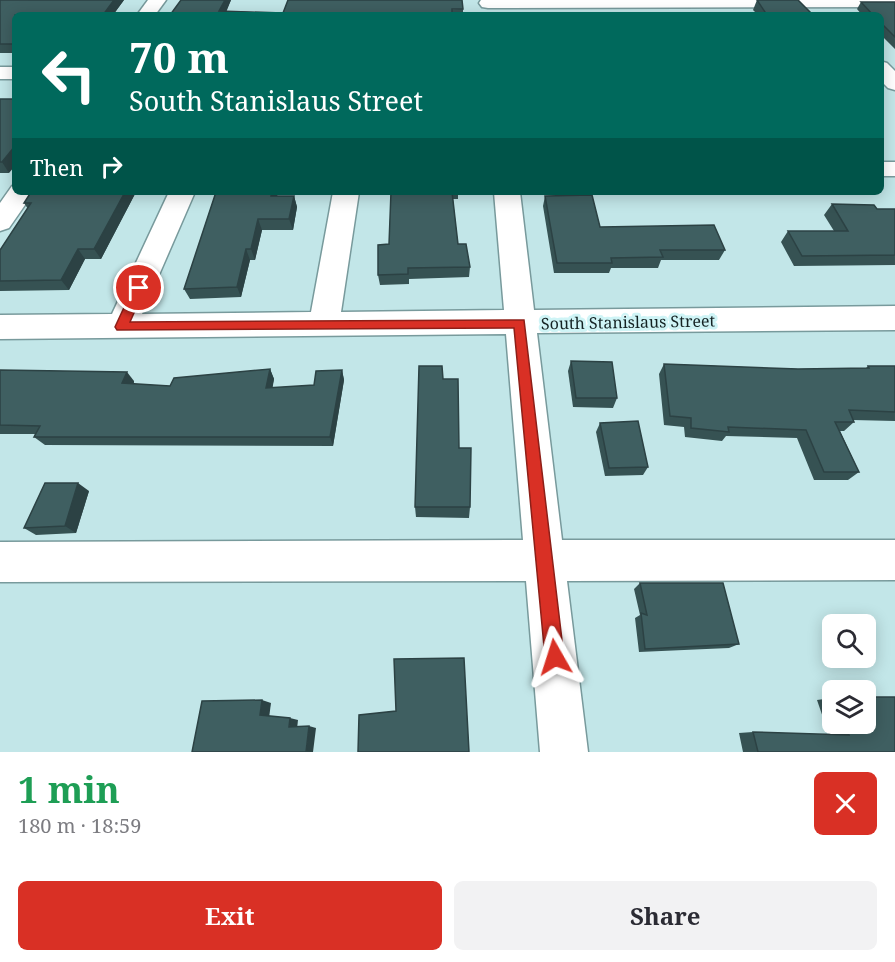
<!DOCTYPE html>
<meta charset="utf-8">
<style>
:root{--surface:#fff;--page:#f2f2f3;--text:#2b2b33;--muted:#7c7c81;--accent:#d93025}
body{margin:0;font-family:"Noto Serif",serif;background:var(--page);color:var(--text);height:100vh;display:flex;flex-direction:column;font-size:22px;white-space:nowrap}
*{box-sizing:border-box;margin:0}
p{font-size:20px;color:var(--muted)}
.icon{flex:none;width:33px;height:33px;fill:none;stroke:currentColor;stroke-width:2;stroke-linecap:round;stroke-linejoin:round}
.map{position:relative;height:752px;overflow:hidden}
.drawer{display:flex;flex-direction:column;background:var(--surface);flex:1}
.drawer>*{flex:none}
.guide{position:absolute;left:12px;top:12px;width:872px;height:183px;border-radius:9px;box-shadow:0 3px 15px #0003;background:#00695c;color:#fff;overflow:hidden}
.controls{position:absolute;left:822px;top:614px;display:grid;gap:12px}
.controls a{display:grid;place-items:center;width:54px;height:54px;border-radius:9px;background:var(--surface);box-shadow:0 3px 15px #0003;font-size:30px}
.pin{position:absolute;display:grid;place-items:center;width:51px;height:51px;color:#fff;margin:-26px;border:3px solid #fff;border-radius:50%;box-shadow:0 2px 6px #0007}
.me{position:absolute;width:66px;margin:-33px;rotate:354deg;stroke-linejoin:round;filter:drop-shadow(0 0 4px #0008)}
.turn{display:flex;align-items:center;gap:21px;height:126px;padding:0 18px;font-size:27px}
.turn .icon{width:78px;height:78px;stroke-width:2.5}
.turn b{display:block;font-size:42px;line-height:51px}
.then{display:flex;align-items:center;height:57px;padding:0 18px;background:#0003;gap:12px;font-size:22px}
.round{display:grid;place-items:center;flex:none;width:63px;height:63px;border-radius:9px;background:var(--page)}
.head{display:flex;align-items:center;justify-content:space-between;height:102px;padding:0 18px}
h1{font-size:36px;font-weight:700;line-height:45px;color:#1e9e55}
.action{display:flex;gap:12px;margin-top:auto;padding:12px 18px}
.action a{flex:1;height:69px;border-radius:9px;background:var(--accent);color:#fff;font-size:24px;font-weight:700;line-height:69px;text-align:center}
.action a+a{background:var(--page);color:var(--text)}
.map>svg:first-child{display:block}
</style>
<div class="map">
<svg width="895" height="752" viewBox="0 0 895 752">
<rect width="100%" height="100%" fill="#c2e6e8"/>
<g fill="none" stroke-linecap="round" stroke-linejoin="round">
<g stroke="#789a9c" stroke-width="3">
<g id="minor">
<path d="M148,0H166L155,15H137Z"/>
<path d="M481,0H895V7L488,8L482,7L479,3Z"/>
<path d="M880,61L887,63L895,71V90L888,88L880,80Z"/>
<rect x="0" y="67" width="15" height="12"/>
<rect x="880" y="162" width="15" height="14"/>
<path d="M12,186H15V192H34L9,228L0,231V203Z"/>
<path d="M169,192H195L142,314L311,312L333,192H359L341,312L504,310L494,192H520L534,310L895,306V330L537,333L562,540H895V580L567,581L588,752H540L526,581L0,582V542L523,540L506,334L0,339V315L112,314Z"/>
</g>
</g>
<use href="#minor" fill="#fff" fill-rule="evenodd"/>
</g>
<g fill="#365253">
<path d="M0,0H124L113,15H15V53H0Z"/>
<path d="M231,0L226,11L283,13L463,9V15H170Z"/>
<path d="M757,0L813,15H752L757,14L753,10Z"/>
<path d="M861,2H895V49L880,34V15H862L857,9Z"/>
<path d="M0,99L9,173H0Z"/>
<path d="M31,192H136L101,259H85L69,290L0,291V250L28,209L24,203Z"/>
<path d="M216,192H278L277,196H294L297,207L293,230H262L255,260H250L241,297L190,299L184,289Z"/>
<path d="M391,192H458V199H453L458,244L470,267L469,277L409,279V284L380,285L378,275L389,244Z"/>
<path d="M545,196L600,227L725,250L719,260H661L658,268H611L609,273H554L543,206Z"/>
<path d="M832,204L877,209H895V265L794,266L781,242L788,231H834L824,215Z"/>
<path d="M571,361L617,398L613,408L573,407L568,371Z"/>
<path d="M664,364L798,369L866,368L868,366H895V421L853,420L854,422L844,431H840L859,472L848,480H814L797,438L726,436L722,441L685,437L684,427L664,425L659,374Z"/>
<path d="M270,369L274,379L272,388L314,385L342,370L344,380L333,446L45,445L34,437L35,434H0V370L134,381V384L170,386Z"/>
<path d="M443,379L459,448L470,507L469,518L416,517L415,507Z"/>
<path d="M600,423L648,467L643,475L605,476L596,432Z"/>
<path d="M89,491L76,533L36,535L24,528Z"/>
<path d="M640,583L739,644L729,648L639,652L635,618L640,615L634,589Z"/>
<path d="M832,698V723H866L895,752H743L739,733L753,732L829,735L817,700Z"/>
</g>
<g fill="#2c4244">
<path d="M114,0H124L113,15H103Z"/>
<path d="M225,0H231L225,15L219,11Z"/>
<path d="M15,146V166L9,173L2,162Z"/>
<path d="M125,192H136L101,259L94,249Z"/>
<path d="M272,192H278L275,207L271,196Z"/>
<path d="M294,196L297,207L293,230L289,219Z"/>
<path d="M258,219L262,230L255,260L251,249Z"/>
<path d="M78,249L85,259L69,290L61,280Z"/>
<path d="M246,249L250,260L241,297L237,287Z"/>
<path d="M270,369L274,379L271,397L266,388Z"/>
<path d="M342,370L344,380L333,446L330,437Z"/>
<path d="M127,372L134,381L130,392L122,383Z"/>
<path d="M78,483L89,491L76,533L65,526Z"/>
<path d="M262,700L271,703L269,718L260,715Z"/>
<path d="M290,718L298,720L297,729L289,727Z"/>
<path d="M309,726L316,728L313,752H306Z"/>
</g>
<g fill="#3f5f61" stroke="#2c4244" stroke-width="1.5">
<path d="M0,0H114L103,15H15V44H0Z"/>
<path d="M181,0H225L219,11L283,13L288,0H462L463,9H452V15H170Z"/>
<path d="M757,0H798L813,15H752V14L767,15Z"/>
<path d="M861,2H895V37L880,22V15H873Z"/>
<path d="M0,99H15V146L2,162H0Z"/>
<path d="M31,192H125L94,249H78L61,280L0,281V250L31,203H24Z"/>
<path d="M216,192H272L271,196H294L289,219H258L251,249H246L237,287L184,289Z"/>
<path d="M391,192H452L458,244H466L470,267L408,268V274L378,275V245L389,244Z"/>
<path d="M592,195L600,227L714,225L725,250H660L663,257L611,258L612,263H557L545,196Z"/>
<path d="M832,204L874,205L877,209H895V255L802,256L788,231H848Z"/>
<path d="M571,361L612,362L617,398H576Z"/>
<path d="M664,364L798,369L869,368L868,366H895V412L849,410L854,422H835L859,472H824L806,430L728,427L729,432L691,428V418L670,416Z"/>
<path d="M419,366H442L443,379H458L459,448H471L470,507H415Z"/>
<path d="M270,369L266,388L314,385L316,371L342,370L330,437H34L40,426L0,425V370L127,372L122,383L170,386L174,378Z"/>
<path d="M638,421L648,467L609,468L600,423Z"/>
<path d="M45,483H78L65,526L24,528Z"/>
<path d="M640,583H723L739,644L645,649L641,613L647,615Z"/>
<path d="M464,658L469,752H358L359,715L396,711L394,659Z"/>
<path d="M866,697H895V752H758L753,732L849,735L844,723H866Z"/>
<path d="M262,700L260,715L290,718L289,727L309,726L306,752H192L202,701Z"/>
</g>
<path fill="#d93025" stroke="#8d1f18" stroke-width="1.5" d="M139,284L145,288L130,322L524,320L564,657L561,663L555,666L548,663L545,657L514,328L117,330L115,327L133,288Z"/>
<g text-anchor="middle" stroke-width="6" stroke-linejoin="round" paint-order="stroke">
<g font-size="16" fill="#142223" stroke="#cff4f6">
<text transform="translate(628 322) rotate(-1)" y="6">South Stanislaus Street</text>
</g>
</g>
</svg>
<div class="controls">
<a><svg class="icon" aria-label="search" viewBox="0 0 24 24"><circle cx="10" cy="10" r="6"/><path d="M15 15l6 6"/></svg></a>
<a><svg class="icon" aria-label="layers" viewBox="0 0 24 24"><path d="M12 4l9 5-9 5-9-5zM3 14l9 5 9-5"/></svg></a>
</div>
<div class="pin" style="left:139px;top:288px;background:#d93025"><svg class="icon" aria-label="arrive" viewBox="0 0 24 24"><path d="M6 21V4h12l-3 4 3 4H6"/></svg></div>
<svg class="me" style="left:555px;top:657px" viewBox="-20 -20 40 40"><path d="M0-17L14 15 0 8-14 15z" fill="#d93025" stroke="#fff" stroke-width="4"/></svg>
<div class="guide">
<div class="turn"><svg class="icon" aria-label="left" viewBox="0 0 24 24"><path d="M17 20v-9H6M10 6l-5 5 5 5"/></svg><div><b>70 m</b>South Stanislaus Street</div></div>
<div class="then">Then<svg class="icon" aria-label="right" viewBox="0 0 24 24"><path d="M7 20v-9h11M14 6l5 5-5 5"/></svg></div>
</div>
</div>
<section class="drawer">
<div class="head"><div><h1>1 min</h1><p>180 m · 18:59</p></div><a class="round" style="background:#d93025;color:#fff"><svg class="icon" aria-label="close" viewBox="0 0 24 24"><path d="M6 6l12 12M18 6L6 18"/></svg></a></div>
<div class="action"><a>Exit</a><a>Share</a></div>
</section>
